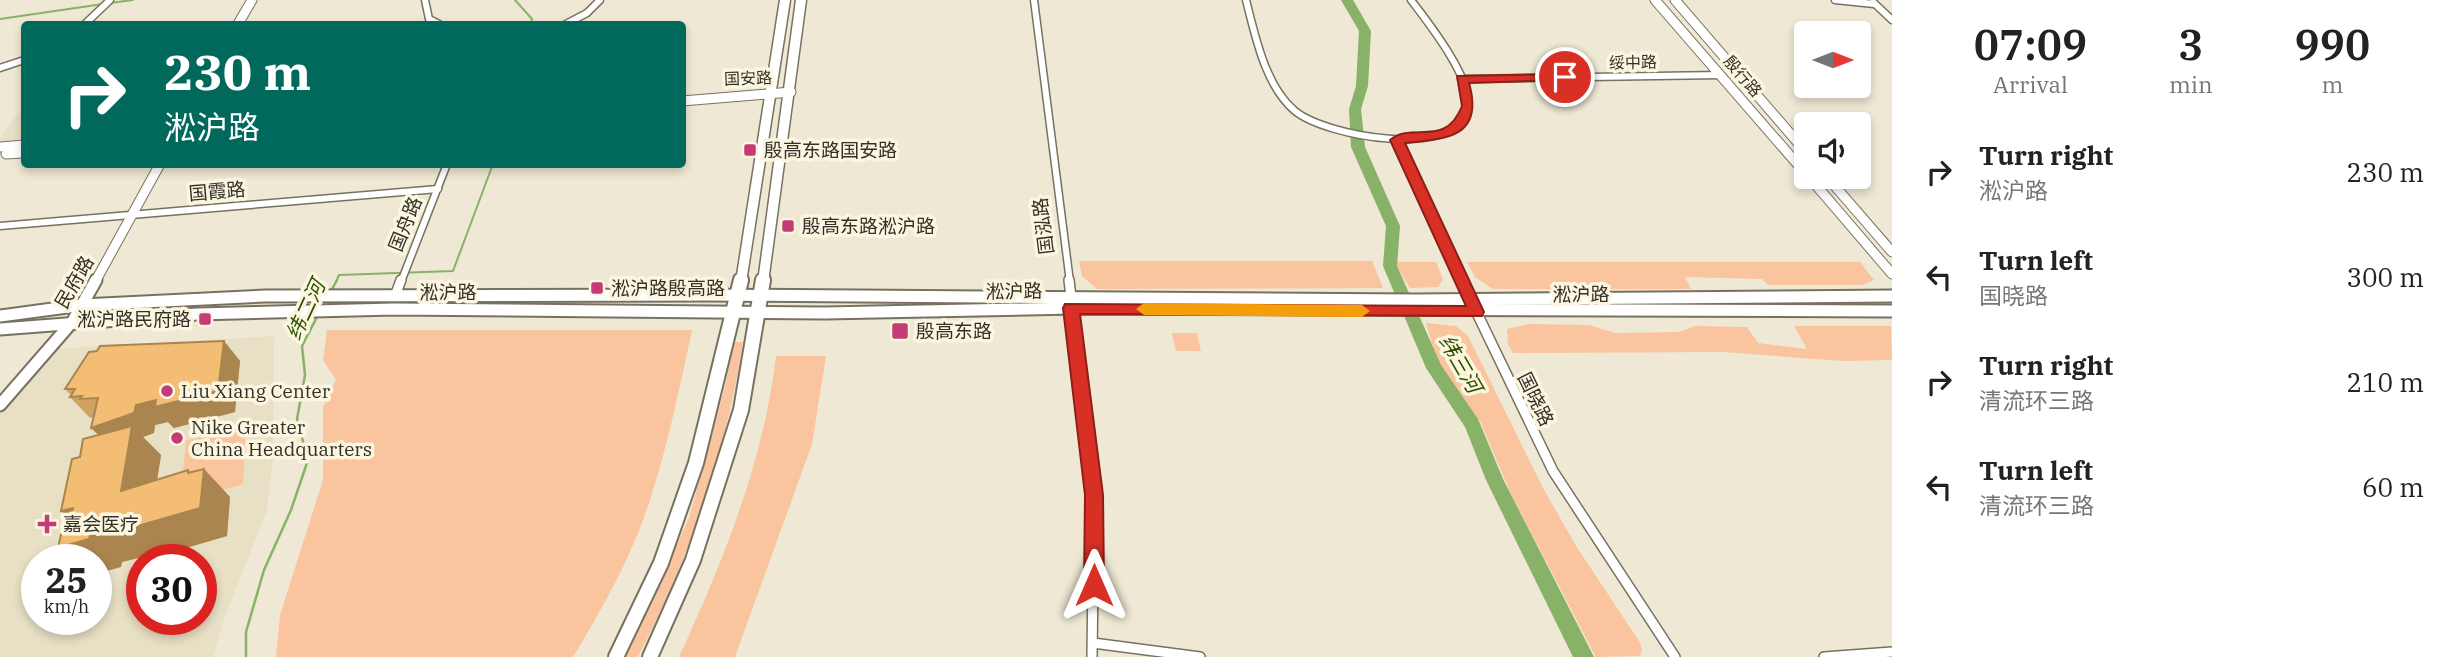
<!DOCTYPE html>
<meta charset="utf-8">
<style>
:root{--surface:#fff;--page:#f6f6f6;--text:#222;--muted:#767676}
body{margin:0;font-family:"IBM Plex Serif","Noto Sans SC",serif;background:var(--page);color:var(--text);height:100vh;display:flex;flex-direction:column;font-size:26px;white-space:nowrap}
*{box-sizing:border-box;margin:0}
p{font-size:23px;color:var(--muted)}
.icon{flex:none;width:38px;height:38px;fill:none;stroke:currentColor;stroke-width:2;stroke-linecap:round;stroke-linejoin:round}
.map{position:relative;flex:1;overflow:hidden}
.sheet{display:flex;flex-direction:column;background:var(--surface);width:560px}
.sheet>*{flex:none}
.guide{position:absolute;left:21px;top:21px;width:665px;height:147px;border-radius:7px;box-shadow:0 4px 10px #0003;background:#00695c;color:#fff;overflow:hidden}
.needle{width:46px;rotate:90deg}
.controls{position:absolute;left:1794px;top:21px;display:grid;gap:14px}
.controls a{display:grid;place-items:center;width:77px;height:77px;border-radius:7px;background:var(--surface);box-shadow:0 4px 10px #0003;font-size:35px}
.speed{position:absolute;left:21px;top:544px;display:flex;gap:14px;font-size:35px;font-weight:700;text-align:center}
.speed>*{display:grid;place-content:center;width:91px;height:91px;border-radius:50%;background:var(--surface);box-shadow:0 4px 10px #0003;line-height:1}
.speed small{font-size:18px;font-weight:400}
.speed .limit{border:10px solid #d22;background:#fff;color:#111}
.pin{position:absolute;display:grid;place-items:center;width:60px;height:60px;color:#fff;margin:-30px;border:4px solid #fff;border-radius:50%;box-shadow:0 2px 7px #0007}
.me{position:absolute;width:77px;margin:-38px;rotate:0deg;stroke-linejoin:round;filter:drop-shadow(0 0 5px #0008)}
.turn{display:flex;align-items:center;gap:24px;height:147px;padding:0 28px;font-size:32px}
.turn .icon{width:91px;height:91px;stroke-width:2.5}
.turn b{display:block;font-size:49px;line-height:60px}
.eta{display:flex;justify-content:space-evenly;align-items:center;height:119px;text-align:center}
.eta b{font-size:42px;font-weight:600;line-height:49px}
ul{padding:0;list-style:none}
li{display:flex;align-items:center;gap:21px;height:105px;padding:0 28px}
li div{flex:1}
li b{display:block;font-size:26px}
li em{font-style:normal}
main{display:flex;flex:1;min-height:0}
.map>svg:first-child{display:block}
</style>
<main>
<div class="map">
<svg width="1892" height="657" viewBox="0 0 1892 657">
<rect width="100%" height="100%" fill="#eee8d4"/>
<g fill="#e8e0c4" fill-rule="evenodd">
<path d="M24,105V141L0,143V139Z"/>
<path d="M274,336L273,456L267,510L222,625L213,657H0V413L56,349ZM37,560H96V620H37ZM142,560H201V620H142Z"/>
</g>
<g fill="#fac49f">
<path d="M1079,261H1372L1383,288L1097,289L1082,276Z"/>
<path d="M1394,262H1436L1443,279L1438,287L1410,288Z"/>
<path d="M1467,262H1860L1874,280L1862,285H1768L1762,279L1685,277L1691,289H1493L1475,277Z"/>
<path d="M1426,323L1456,326L1468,336L1543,488L1576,546L1639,641L1642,649L1640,656L1596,657L1511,494L1481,423L1439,367Z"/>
<path d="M1530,324L1589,325L1615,333L1679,332L1695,326L1747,327L1758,343L1807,349L1794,326H1891L1892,360L1842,361L1723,352L1513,353L1508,344L1507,329Z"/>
<path d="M327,330H692C678,395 665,460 642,523C624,570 599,614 573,657H276L280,615L323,480V407L336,380L323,360Z"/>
<path d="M1172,333H1197L1201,351H1176Z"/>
<path d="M732,342H743C726,453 689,558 638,657H626L689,518L726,383Z"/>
<path d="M776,356H826L812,444L735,657H679C723,562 764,460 776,356Z"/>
<path d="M246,424L243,484L180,502L186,441Z"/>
</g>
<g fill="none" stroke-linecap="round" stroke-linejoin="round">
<g stroke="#88b267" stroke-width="2">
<path d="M515,0L532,19L531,24"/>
<path d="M110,3L133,0"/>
<path d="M0,19L103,4"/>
<path d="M336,282L339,275L453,271L493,164"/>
</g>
<g stroke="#88b267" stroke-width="2.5">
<path d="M331,291L337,280"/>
<path d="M246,657V632L264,570L291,510L308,460L297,419L305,375L302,346L318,315"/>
</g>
<path fill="#88b267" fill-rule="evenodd" d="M1341,0H1353L1371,31L1368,86L1361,109L1365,147L1400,226L1397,266L1441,365L1478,419L1503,479L1594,657H1573L1486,480L1465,427L1426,368L1383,266L1386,226L1351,147L1349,109L1356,86L1359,31Z"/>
<g stroke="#777260" stroke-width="9">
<g id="street-far1">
<path d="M425,0L429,19L439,24"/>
<path d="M1034,0L1070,282"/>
<path d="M1246,0C1255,35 1265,86 1295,111C1325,136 1458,161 1468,107C1473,79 1427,21 1411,0"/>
<path d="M1835,0L1874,4"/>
<path d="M1873,2L1892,20"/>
<path d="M85,24L110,0"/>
<path d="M566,24L587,13L600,0"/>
<path d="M0,68L24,60"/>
<path d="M1461,79L1721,75"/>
<path d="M1397,140L1462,282"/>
<path d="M0,226L438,189"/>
<path d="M401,282L447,164"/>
</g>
</g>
<g stroke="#777260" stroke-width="12">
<g id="street">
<path d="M1069,280L1094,495L1092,657"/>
<path d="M1461,280L1553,471L1675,657"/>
<path d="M395,296L401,280"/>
<path d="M1093,643L1200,657"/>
<path d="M1824,657L1892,652"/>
</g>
</g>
<g stroke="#777260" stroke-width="11">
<g id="secondary-far1">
<path d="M1655,0L1806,174"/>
<path d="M1675,0L1806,152"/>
<path d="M238,24L252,0"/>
<path d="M682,101L791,92"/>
<path d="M0,147L24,145"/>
<path d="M6,154L24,153"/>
<path d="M1809,177L1892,274"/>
<path d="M1827,177L1892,252"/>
<path d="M95,282L160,164"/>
</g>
</g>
<g stroke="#777260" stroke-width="15">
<g id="secondary">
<path d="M0,316L82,305L265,296L709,295L1416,300L1892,296"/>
<path d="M0,329L197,314L394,309L825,313L1074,308L1892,311"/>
<path d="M0,405L73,321L96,280"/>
</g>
</g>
<g stroke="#777260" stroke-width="13">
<g id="primary-far1">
<path d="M741,282L785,0"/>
<path d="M763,282L801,0"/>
</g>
</g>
<g stroke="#777260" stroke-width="18">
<g id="primary">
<path d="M616,657L661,563L696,463L741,280"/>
<path d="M650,657L693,560L741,410L763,280"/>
</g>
</g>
<use href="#street-far1" stroke="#fff" stroke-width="6"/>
<use href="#street" stroke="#fff" stroke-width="9"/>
<use href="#secondary-far1" stroke="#fff" stroke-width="9"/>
<use href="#secondary" stroke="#fff" stroke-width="11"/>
<use href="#primary-far1" stroke="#fff" stroke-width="10"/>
<use href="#primary" stroke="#fff" stroke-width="14"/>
</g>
<path fill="#d1a363" d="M224,341L240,361L235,412L174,428L168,422L155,425L154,433L143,437L161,455L157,480L188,470L190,473L204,469L230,497L227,536L141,561L138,558L122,562L121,567L70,523L80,457L99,435L91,428L93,417L90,418L70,397L71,395L65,389Z"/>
<g fill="#aa8550">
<path d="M224,341L240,361L235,412L174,428L168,422L155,425L154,433L143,437L161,455L151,519L121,491L112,448L91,428L136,405Z"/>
<path d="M204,469L230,497L227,536L141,561L138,558L122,562L121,567L96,574V560H73L58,548L90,536L61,511L188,473V470L202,485Z"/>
</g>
<g fill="#f3be73" stroke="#aa8550" stroke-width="2">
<path d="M224,341L218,391L155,407L156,400L136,405L134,413L91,428L98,398L80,399L82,396L70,397L75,389H65L89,352L97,351L100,346Z"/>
<path d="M132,426L121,491L188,470V473L204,469L200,508L110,534L111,529L90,535L89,539L58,548L63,525L70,523L73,508L61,511L72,459L80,457L83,439Z"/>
</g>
<path fill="#d93025" stroke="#8d1f18" stroke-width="2" d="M1565,74L1570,75V80L1469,83C1484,136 1449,139 1405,143L1484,312L1482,316L1080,314L1103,495L1104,585L1101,591L1094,594L1087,591L1084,585L1085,495L1063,308L1065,304L1466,306L1390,140C1413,121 1445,149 1462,106L1457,76Z"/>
<path fill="#f59e0b" d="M1144,303L1362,305L1370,311L1362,317L1144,315L1136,309Z"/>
<g fill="#c43b76" stroke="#fcf6e1" stroke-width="2.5">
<rect x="743" y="143" width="14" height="14" rx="3.5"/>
<rect x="781" y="219" width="14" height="14" rx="3.5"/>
<rect x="590" y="281" width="14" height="14" rx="3.5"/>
<rect x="198" y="312" width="14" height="14" rx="3.5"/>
<rect x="891" y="322" width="18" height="18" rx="3.5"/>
<circle cx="167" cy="391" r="7"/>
<circle cx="177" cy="438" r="7"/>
<path d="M43.5 513.5h7v7h7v7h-7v7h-7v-7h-7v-7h7z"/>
</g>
<g text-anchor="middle" stroke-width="7" stroke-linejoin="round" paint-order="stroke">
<g font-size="16" fill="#323028" stroke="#fcf6e1">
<text transform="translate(1633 62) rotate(-1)" y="6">绥中路</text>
<text transform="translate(1743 76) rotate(49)" y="6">殷行路</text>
<text transform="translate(748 78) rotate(-2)" y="6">国安路</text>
</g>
<g font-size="19" fill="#323028" stroke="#fcf6e1" text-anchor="start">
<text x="764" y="157">殷高东路国安路</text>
<text x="802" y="233">殷高东路淞沪路</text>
<text x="611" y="295">淞沪路殷高路</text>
<text x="191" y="326" text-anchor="end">淞沪路民府路</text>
<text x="916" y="338">殷高东路</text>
<text x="181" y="398">Liu Xiang Center</text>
<text x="191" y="434">Nike Greater<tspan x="191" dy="22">China Headquarters</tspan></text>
<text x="63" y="531">嘉会医疗</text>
</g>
<g font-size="19" fill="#323028" stroke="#fcf6e1">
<text transform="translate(217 191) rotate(-5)" y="7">国霞路</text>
<text transform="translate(405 224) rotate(-68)" y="7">国舟路</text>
<text transform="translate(1043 226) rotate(-97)" y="7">国泓路</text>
<text transform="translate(74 282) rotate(-60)" y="7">民府路</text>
<text transform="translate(1014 291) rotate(-1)" y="7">淞沪路</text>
<text x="448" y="299">淞沪路</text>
<text x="1581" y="301">淞沪路</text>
<text transform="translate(1536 399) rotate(64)" y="7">国晓路</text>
</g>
<g font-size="21" font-style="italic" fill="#2e5300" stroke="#fcf6e1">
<text transform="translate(306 310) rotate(-65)" y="7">纬二河</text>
<text transform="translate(1460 364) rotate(60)" y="7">纬三河</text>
</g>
</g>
</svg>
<div class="controls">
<a><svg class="needle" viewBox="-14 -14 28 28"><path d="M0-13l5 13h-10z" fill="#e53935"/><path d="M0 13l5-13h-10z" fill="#767676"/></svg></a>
<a><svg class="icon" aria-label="sound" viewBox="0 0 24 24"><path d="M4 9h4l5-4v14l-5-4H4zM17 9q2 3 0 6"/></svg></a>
</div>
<div class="speed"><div>25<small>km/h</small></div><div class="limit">30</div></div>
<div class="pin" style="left:1565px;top:77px;background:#d93025"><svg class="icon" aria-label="arrive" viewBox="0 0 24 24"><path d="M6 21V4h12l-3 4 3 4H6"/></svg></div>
<svg class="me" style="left:1094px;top:585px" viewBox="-20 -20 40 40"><path d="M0-17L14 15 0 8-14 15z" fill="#d93025" stroke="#fff" stroke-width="4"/></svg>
<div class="guide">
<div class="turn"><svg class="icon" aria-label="right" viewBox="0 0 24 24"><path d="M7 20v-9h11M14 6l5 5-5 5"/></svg><div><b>230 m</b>淞沪路</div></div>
</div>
</div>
<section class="sheet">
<div class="eta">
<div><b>07:09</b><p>Arrival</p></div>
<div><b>3</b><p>min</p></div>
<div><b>990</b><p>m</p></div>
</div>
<ul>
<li><svg class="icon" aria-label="right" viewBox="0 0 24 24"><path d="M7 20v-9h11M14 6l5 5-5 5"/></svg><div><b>Turn right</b><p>淞沪路</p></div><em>230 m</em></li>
<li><svg class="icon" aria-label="left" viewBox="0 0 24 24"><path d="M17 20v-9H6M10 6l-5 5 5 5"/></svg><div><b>Turn left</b><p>国晓路</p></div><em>300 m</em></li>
<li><svg class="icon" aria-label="right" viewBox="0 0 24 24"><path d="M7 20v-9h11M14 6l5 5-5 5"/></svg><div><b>Turn right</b><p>清流环三路</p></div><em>210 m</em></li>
<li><svg class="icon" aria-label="left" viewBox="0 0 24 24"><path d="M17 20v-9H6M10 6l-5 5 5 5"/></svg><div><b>Turn left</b><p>清流环三路</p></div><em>60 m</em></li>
</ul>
</section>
</main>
